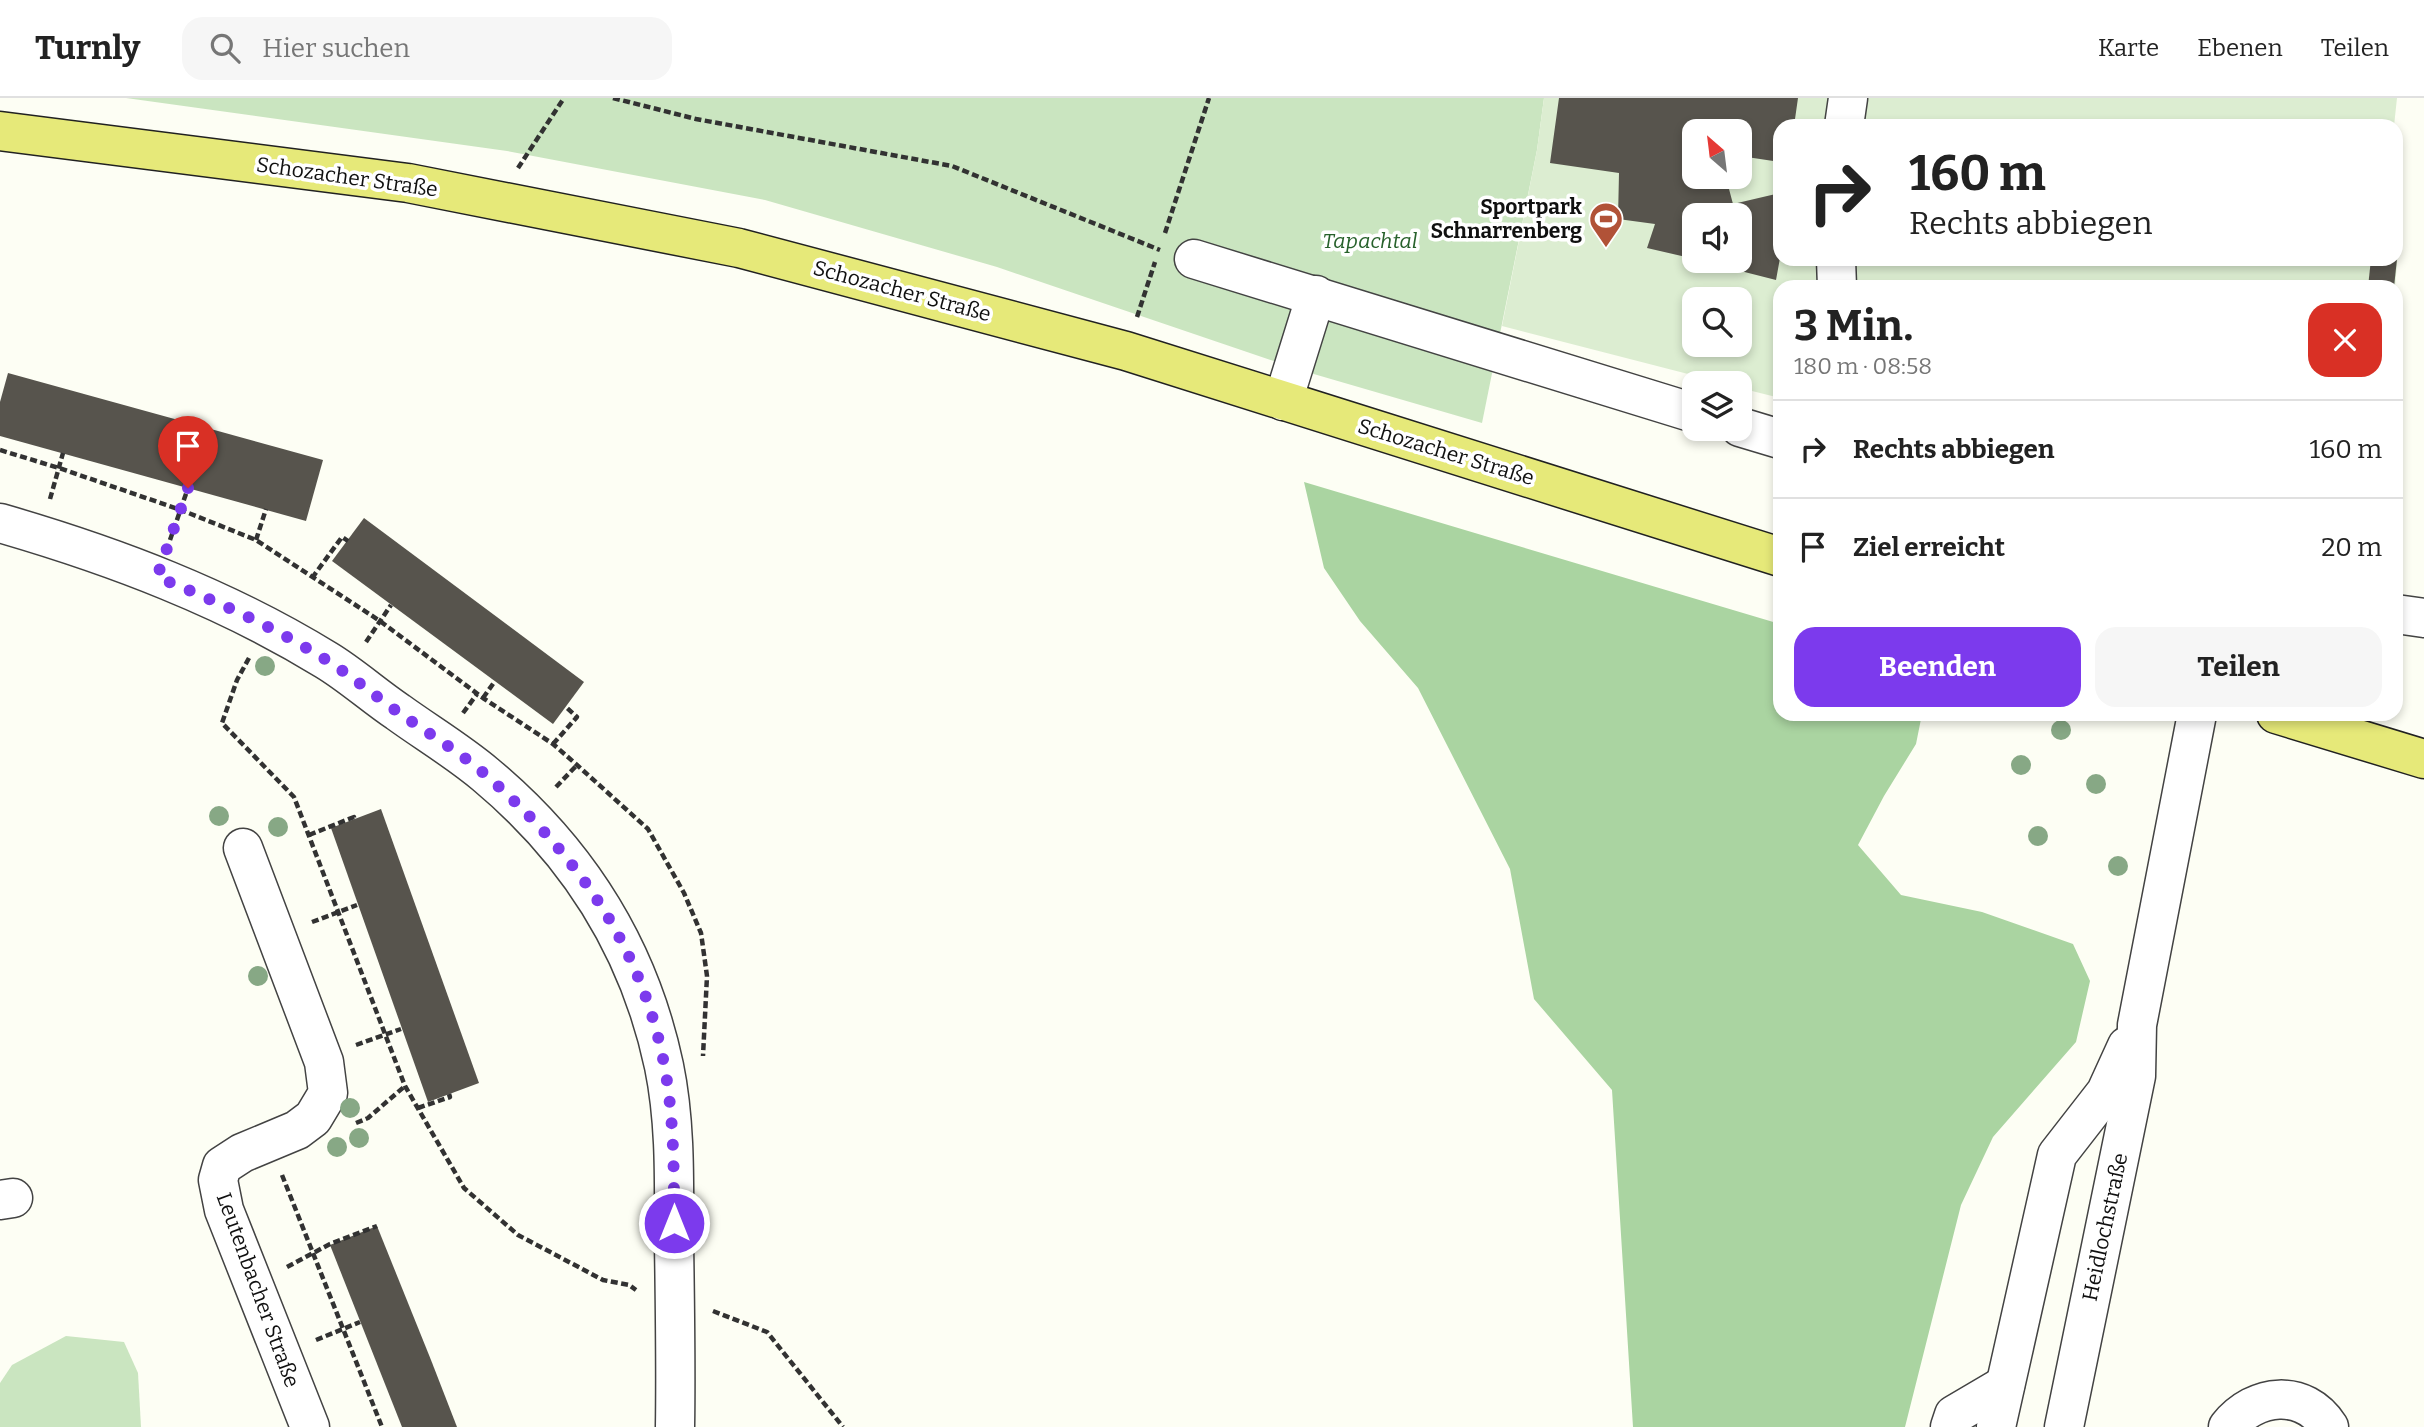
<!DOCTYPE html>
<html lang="de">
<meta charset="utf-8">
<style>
:root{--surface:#fff;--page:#f6f6f6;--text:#222;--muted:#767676;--line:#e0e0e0;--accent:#7c3aed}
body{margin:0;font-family:Bitter,serif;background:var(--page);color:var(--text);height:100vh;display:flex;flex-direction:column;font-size:26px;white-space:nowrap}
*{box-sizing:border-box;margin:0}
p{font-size:23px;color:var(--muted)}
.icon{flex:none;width:38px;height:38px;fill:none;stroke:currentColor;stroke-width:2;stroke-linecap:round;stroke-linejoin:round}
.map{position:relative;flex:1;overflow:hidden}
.drawer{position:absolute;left:1773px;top:182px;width:630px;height:441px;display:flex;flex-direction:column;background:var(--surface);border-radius:21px;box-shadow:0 4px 10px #0003}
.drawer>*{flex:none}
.guide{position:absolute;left:1773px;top:21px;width:630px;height:147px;border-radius:21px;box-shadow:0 4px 10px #0003;background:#fff;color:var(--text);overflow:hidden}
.needle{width:46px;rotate:332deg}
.tools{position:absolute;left:1682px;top:21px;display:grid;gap:14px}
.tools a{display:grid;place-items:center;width:70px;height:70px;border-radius:14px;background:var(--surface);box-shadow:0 4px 10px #0003;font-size:35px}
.pin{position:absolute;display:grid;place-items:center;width:60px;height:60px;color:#fff;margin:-72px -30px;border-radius:50% 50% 50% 0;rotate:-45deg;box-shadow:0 0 7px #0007}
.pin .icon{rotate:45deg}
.me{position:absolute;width:77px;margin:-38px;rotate:0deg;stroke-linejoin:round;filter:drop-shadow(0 0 5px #0008)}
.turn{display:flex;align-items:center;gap:24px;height:147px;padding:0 21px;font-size:32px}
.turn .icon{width:91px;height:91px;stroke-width:2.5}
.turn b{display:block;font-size:49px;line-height:60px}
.round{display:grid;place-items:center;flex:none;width:74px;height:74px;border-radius:21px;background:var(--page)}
.head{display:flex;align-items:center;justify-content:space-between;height:119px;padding:0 21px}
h1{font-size:42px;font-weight:700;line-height:52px}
.primary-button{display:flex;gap:14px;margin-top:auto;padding:14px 21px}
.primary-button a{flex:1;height:80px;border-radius:21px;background:var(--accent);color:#fff;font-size:28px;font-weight:700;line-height:80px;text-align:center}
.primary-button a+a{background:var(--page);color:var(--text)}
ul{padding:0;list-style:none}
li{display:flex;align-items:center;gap:21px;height:98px;padding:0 21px;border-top:2px solid var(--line)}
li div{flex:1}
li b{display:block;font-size:26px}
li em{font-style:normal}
header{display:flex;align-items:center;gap:42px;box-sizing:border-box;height:98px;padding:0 35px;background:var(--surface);border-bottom:2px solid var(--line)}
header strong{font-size:33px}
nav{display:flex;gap:38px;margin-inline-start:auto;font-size:24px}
.search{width:490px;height:63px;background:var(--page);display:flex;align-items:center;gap:18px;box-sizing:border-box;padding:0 24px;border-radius:21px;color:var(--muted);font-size:26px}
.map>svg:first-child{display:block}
</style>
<header>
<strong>Turnly</strong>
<div class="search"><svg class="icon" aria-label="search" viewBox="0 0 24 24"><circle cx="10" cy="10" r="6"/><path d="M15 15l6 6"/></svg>Hier suchen</div>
<nav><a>Karte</a><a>Ebenen</a><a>Teilen</a></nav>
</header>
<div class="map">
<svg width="2424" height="1329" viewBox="0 0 2424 1329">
<rect width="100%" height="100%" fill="#fdfef4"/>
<g fill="#cae5c0">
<path d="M126,0H1544L1537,52L1482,325L1300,272L997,169L765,102L507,53Z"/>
<path d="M66,1238L124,1244L138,1275L141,1329H0V1285L12,1267Z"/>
</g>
<path fill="#aad4a1" d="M1304,384L1780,526V616H1922L1916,646L1884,698L1858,747L1901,797L1982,814L2073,846L2090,883L2076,944L1993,1039L1961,1107L1905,1329H1633L1612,992L1534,901L1510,771L1418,590L1360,523L1324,470Z"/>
<path fill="#dcedd1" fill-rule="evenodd" d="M1544,0H2397L2394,28H1780V161H2396V141H2399L2395,189H1780V300L1740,290V285H1723L1502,228L1537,52ZM1694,33H1740V79H1694ZM1694,117H1740V163H1694ZM1694,201H1740V247H1694Z"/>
<g fill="#57544d">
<path d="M1559,0H1798L1794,28H1780V64L1740,58V33H1694V79H1730L1729,91L1733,106L1780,95V160L1776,182L1721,168L1722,163H1740V117H1694V156L1687,155L1686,159L1647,150L1655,126L1618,121L1619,75L1550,65Z"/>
<path d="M2371,161H2397L2394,189H2368Z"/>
<path d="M8,275L323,362L306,423L0,338V304Z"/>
<path d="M364,420L584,584L553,626L332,463Z"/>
<path d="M381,711L479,985L428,1004L331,730Z"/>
<path d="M377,1128L431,1262L457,1329H402L330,1147Z"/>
</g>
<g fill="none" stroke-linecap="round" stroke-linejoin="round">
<g stroke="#434343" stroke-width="41">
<g id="minor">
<path d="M1844,28L1848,0"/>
<path d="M1194,161L1694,315"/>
<path d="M1836,161L1837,189"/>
<path d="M1283,303L1316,197"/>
<path d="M1740,329L1780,341"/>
<path d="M0,425C114,458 225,500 326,562C351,577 374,598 398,614C427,635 459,654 486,677C578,754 639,850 664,968C676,1026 674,1087 674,1145C675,1207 676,1268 675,1329"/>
<path d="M2396,516L2424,520"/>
<path d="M243,750L324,964L328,995L313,1020L297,1032L242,1055L222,1068L218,1082L224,1112L310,1329"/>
<path d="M0,1102L13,1100"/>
<path d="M1950,1329L1954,1317L2005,1287"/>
<path d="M1996,1329L2057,1057L2106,994L2127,948"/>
<path d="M2064,1329L2136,978L2137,927L2197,616"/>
<path d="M2228,1329C2255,1295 2304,1290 2329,1329"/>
</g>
</g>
<g stroke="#212121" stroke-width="41">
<g id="major">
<path d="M0,33L408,85L739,150L1126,253L1780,459"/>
<path d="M2276,616L2424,661"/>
</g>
</g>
<g stroke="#323232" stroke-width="4.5" stroke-dasharray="7 3.5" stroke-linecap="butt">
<path d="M613,0L696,21L952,68L1160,152"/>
<path d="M518,70L564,0"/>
<path d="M1165,135L1209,0"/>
<path d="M1137,219L1155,164"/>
<path d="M0,352L59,370L181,412L256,442L380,523L483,600L553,646L577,667L648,731L684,795L701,835L707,878L703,958"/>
<path d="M50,401L63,355"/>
<path d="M170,442L188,390"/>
<path d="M256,442L266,411"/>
<path d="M312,480L342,439L348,443"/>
<path d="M366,544L391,507"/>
<path d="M249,560L237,582L222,625L294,699L405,988L464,1090L518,1137L603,1182L629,1187L636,1192"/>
<path d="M483,600L495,583"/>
<path d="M463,615L477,596"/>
<path d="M553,646L577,619L566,609"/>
<path d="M556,689L577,667"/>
<path d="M309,737L354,719V721"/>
<path d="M312,824L357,807"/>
<path d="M356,947L401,931"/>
<path d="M418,1010L450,999L449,996"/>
<path d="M356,1025L368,1020L405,988"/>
<path d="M282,1077L382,1329"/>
<path d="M287,1169L330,1146L377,1128"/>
<path d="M713,1213L767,1234L843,1329"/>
<path d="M316,1242L360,1224"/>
</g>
<use href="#minor" stroke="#fff" stroke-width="38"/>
<use href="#major" stroke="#e6e979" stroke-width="38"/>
</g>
<g fill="#87a885">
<circle cx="265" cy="568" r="10"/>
<circle cx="2061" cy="632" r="10"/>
<circle cx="2021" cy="667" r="10"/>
<circle cx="2096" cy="686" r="10"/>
<circle cx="219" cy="718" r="10"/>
<circle cx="278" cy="729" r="10"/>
<circle cx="2038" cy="738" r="10"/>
<circle cx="2118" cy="768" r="10"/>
<circle cx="258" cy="878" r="10"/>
<circle cx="350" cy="1010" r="10"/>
<circle cx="359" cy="1040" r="10"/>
<circle cx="337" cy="1049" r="10"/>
</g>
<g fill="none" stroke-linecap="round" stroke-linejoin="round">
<path stroke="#7c3aed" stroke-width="12" stroke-dasharray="0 21.6" d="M188,390L157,479C216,503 274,529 328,563C353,579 376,599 401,616C429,636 461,655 487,678C578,758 643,850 665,971C674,1021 674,1074 674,1125"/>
</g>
<defs>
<g id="stadium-pin" transform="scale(1.75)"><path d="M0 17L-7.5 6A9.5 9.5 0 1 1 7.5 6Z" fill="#b15237" stroke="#fff"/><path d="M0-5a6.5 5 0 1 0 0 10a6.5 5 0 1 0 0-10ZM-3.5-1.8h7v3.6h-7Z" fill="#fff"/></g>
</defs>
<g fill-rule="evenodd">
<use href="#stadium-pin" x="1606" y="121"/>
</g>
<g text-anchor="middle" stroke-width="7" stroke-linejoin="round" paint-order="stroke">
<g font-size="21" fill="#101010" stroke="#fff">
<text transform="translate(347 79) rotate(8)" y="7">Schozacher Straße</text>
<text transform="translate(902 193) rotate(15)" y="7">Schozacher Straße</text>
<text transform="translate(1446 354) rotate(17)" y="7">Schozacher Straße</text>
<text transform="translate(2105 1129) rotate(-78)" y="7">Heidlochstraße</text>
<text transform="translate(258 1192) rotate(70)" y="7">Leutenbacher Straße</text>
</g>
<g font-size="21" font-weight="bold" fill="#101010" stroke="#fff" text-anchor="end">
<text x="1582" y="116">Sportpark<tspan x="1582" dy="24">Schnarrenberg</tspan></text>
</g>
<g font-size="21" font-style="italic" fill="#27612b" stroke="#fff">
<text x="1370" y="150">Tapachtal</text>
</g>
</g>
</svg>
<div class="tools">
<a><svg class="needle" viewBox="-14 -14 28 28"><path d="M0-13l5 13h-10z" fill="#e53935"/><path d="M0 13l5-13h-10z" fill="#767676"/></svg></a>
<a><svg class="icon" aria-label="sound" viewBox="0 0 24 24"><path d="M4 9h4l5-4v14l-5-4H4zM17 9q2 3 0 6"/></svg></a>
<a><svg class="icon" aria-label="search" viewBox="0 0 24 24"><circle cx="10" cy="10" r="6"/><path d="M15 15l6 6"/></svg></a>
<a><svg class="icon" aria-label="layers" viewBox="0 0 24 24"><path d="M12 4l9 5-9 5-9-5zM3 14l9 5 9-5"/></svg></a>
</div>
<div class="pin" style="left:188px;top:390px;background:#d93025"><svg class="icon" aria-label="arrive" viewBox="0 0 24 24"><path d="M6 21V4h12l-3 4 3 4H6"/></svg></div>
<svg class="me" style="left:674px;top:1125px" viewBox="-20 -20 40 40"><circle r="17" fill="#7c3aed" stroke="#fff" stroke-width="3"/><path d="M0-11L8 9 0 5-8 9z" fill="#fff"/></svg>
<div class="guide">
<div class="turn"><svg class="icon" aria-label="right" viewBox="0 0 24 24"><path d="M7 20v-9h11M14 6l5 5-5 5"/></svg><div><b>160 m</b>Rechts abbiegen</div></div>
</div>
<section class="drawer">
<div class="head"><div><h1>3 Min.</h1><p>180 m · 08:58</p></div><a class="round" style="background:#d93025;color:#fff"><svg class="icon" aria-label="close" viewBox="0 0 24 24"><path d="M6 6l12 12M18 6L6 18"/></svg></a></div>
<ul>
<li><svg class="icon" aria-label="right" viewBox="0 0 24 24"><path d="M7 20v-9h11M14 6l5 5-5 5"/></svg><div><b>Rechts abbiegen</b></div><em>160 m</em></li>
<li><svg class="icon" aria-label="arrive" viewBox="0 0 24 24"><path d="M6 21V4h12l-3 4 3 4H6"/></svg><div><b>Ziel erreicht</b></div><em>20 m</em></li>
</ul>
<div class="primary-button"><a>Beenden</a><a>Teilen</a></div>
</section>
</div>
